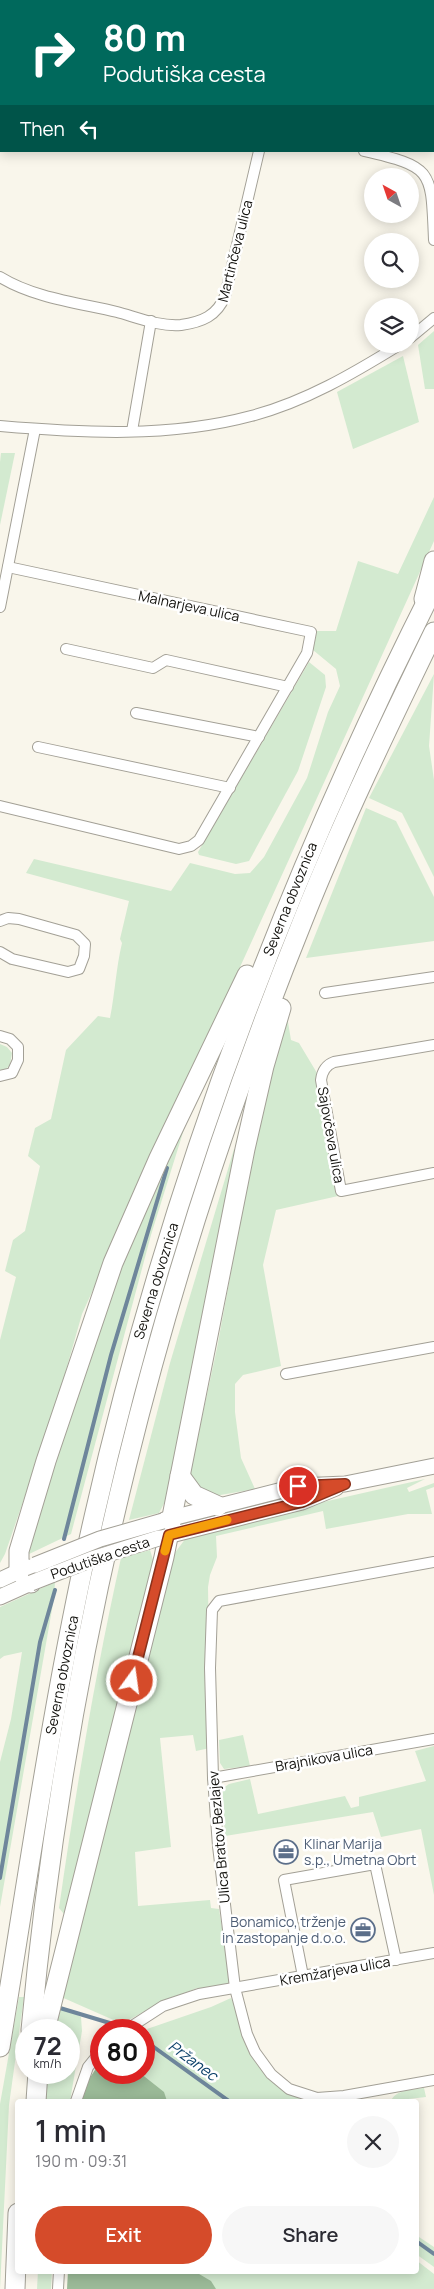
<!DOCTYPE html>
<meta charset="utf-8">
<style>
:root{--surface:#fff;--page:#f7f7f7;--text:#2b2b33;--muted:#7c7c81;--accent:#d54b2a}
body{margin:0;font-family:Manrope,sans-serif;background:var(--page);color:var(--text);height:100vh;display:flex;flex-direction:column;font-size:19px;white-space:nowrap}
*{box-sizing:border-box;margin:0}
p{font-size:16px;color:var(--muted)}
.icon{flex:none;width:28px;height:28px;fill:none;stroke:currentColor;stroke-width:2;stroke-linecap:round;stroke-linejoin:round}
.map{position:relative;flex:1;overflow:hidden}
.sheet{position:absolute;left:15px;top:2099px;width:404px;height:175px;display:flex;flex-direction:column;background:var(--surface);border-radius:5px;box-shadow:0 2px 12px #0003}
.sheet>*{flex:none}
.banner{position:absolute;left:0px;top:0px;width:435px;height:152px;box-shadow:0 2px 12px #0003;background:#00695c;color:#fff;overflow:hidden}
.needle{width:32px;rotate:320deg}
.buttons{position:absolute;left:364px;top:168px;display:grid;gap:10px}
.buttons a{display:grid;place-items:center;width:55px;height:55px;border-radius:50%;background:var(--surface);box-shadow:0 2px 12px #0003;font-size:25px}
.speed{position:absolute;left:15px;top:2019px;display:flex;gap:10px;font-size:25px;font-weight:700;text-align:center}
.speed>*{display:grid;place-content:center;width:65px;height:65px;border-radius:50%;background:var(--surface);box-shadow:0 2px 12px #0003;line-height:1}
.speed small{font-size:12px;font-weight:400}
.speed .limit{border:8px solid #d22;background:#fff;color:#111}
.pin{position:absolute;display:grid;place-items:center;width:42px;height:42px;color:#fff;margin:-21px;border:2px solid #fff;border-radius:50%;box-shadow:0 1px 5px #0007}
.me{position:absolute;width:55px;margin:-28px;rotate:14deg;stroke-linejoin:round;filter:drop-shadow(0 0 4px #0008)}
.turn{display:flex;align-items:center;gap:18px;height:105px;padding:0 20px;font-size:22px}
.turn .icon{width:65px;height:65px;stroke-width:2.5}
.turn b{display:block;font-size:35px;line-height:42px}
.then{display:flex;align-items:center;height:48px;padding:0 20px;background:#0003;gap:10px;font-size:19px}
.round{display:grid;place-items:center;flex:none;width:52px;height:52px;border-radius:26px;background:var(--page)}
.summary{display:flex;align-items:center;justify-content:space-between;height:85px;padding:0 20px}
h1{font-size:30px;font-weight:600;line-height:38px}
.cta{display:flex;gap:10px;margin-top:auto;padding:10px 20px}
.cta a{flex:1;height:58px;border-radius:30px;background:var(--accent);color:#fff;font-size:20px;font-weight:600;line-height:58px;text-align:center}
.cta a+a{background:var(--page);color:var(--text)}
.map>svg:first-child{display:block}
</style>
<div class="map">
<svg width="434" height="2289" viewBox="0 0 434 2289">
<rect width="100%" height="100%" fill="#f9f6eb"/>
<g fill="#d3ead0">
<path d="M0,0H362L363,1H1V11Z"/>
<path d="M434,331V389H425L418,345Z"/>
<path d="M403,356L419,422L353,449L337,392Z"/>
<path d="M1,453H15L0,525V462Z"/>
<path d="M434,497V541L82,1314L55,1409L5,1554L0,1563V1340L16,1277L5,1271L13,1240L25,1231L40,1166L28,1156L35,1128L51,1119L66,1050L98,1016L110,1018C115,993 116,968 122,943L120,939L129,901L26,873L34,859L171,891L190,863L235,874L250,873L264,857L307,778L328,712L340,686L336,669L313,650L317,631H336L358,561L398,574Z"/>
<path d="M309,662L325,675L326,687L298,771L249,861L236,864L199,855L198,852Z"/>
<path d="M434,674L429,746L434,780V877L402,813L369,798Z"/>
<path d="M366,808L396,821L434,897V941L306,958Z"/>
<path d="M286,1010L291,1040L299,1043L317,1073L318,1089L338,1196L276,1210L263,1265L281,1366L243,1375L235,1384V1412L241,1458L255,1489L209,1497L191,1483L190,1473L217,1348L263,1098Z"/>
<path d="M0,1044L7,1047L12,1053L10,1065L3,1072H0Z"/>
<path d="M190,1110L151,1235L71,1534L27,1555L37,1515L119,1263Z"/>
<path d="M234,1149L236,1150L169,1494L159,1513L129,1520L170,1363Z"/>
<path d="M425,1479L407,1488L409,1492L434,1483V1487L426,1490L432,1514H408L326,1529L323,1511L216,1536L217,1557L210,1575L208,1587L209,1651L205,1698L210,1748L196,1751L193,1735L160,1738L171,1847L135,1852L138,1906L210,1900L211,1908L219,1909L231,1984L218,1988H197L158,2004L125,2022H118L59,1996L171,1558L186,1538L279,1512Z"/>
<path d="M301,1492L303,1496L189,1526L190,1516Z"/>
<path d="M150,1550L154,1563L66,1913L64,1914L59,1908C76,1790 95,1674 121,1558Z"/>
<path d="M55,1582L54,1598L0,1907V1762L11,1719L22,1652L4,1656L0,1659V1607Z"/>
<path d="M243,1735L250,1766L224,1769L220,1763L219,1740Z"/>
<path d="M434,1746V1895L421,1829L381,1837L373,1812L225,1836L222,1789L229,1784L250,1779L258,1814L345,1796L351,1808L359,1806V1797L426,1781L415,1751Z"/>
<path d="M19,1997H24L9,2105L0,2289V2104Z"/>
<path d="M231,1998C239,2013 240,2027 245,2043C255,2069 280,2092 306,2101H91L106,2073L144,2072V2034H150L147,2029L211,2007Z"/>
<path d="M57,2004L81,2017L82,2031L70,2101H44L45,2073L69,2072V2030H52Z"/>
<path d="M424,2088L426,2097L391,2101C396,2089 413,2090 424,2088Z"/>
<path d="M416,2235L434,2247V2267L416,2254Z"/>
<path d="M416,2260L434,2274V2289H78L79,2271H416Z"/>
<path d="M38,2271H52L51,2289H37Z"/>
</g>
<g fill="#9bba98">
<path d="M101,2061V2072L140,2073L164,2092L167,2101H82L87,2082Z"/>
<path d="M68,2271H194L211,2281L216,2289H67Z"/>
</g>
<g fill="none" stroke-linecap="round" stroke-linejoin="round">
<g stroke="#6e869b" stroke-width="4">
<path d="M64,1539L111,1355L167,1168"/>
<path d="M0,1878L40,1642L55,1590"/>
<path d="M60,2008L113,2024L124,2030"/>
<path d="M144,2040L229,2101"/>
<path d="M416,2241L434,2254"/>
</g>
<g stroke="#a3a096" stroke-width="12">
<g id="street">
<path d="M0,16L1,17"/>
<path d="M364,151C434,167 431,170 434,240"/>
<path d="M0,277C34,298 79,303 117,312C136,317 160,327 181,325C202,322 217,316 225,296L259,151"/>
<path d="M410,338L434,318"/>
<path d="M0,426C83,433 169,438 251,416C305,402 354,373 401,344"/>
<path d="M132,431L151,321"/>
<path d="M0,607L35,429"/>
<path d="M66,649L153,668L166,660L288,687"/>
<path d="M136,713L259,737"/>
<path d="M38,747L230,788"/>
<path d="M0,806L179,849L191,846L199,840L307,653L311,632L8,567"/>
<path d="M0,921L8,918L19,919L76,935L85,944L84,956L79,969L68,972L12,959L0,952"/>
<path d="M325,993L434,977"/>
<path d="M0,1036L10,1039L18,1047V1060L12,1073L0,1076"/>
<path d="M434,1045L334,1062C326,1065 322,1072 321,1080L341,1191L434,1173"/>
<path d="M286,1374L434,1347"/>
<path d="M434,1562L219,1601L212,1610L210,1668L213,1778L218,1846L235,1988L247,2034L255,2052L271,2074L289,2089L317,2098L344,2096L434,2080"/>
<path d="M213,1778L434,1739"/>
<path d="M303,1976L284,1880L375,1864L396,1960"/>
<path d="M126,2030L163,2006L199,1994L434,1953"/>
<path d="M76,2101L88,2067L101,2051"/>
<path d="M58,2289L59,2271"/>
</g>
</g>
<g stroke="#a3a096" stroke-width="17">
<g id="secondary">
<path d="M420,0L424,1"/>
<path d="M164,1520L298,1486L345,1484L434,1466"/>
<path d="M159,1538L302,1502L336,1488"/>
<path d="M0,1580L28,1567"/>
<path d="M0,1597L31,1583"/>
</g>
</g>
<g stroke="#a3a096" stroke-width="21">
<g id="highway">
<path d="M424,599L434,561"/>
<path d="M180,1476L194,1495L218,1506"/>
<path d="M31,1583L19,1571V1551L46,1461L113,1263L159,1158L247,975"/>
<path d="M31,2030C66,1649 160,1274 303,920C342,822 388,727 434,632"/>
<path d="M45,2030L164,1557L245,1149L264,1066L281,1008"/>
<path d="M0,2047C29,1870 54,1692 94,1517C167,1194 284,883 434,587"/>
<path d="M36,2101L38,2072"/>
<path d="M15,2289L18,2213"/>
</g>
</g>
<use href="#street" stroke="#fff" stroke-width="10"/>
<use href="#secondary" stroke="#fff" stroke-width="15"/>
<use href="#highway" stroke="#fff" stroke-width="19"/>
<g stroke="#a3a096" stroke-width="17" stroke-linecap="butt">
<g id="secondary-bridge">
<path d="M35,1565L100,1539L163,1521"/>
<path d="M31,1583L92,1559L159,1538"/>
</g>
</g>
<use href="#secondary-bridge" stroke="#fff" stroke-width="15"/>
</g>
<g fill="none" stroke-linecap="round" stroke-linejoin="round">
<g stroke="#8a311b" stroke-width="12">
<path id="route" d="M132,1681L169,1535L302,1502L345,1484L298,1486"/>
</g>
<use href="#route" stroke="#d54b2a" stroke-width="9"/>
<path stroke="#f59e0b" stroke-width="9" d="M165,1551L169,1535L227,1520"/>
</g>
<defs>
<g id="office-ring" transform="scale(1.25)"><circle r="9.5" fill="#fff" stroke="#5c6f8a" stroke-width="1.5"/><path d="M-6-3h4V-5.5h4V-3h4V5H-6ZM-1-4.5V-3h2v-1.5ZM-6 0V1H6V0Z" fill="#5c6f8a"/></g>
</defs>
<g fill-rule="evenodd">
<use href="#office-ring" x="286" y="1852"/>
<use href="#office-ring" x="363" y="1930"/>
</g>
<g text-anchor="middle" stroke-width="5" stroke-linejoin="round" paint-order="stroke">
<g font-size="14" fill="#11100c" stroke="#fff">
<text transform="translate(235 251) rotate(-76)" y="5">Martinčeva ulica</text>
<text transform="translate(189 606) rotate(12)" y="5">Malnarjeva ulica</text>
<text transform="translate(290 899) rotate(-68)" y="5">Severna obvoznica</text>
<text transform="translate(331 1135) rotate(80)" y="5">Sajovčeva ulica</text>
<text transform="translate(156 1281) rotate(-73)" y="5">Severna obvoznica</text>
<text transform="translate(100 1558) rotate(-19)" y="5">Podutiška cesta</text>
<text transform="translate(62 1675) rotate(-79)" y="5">Severna obvoznica</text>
<text transform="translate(324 1758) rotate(-10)" y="5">Brajnikova ulica</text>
<text transform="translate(219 1837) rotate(-95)" y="5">Ulica Bratov Bezlajev</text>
<text transform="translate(335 1971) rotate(-10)" y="5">Kremžarjeva ulica</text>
</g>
<g font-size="14" fill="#4e5e75" stroke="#fff" text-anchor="start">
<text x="304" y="1849">Klinar Marija<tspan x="304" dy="16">s.p., Umetna Obrt</tspan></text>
<text x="346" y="1927" text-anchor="end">Bonamico, trženje<tspan x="346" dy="16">in zastopanje d.o.o.</tspan></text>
</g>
<g font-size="15" font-style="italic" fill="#0c416a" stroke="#fff">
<text transform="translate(193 2061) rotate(36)" y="5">Pržanec</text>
</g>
</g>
</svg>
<div class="buttons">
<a><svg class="needle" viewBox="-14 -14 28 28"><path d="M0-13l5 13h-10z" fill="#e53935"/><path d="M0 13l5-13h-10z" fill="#7c7c81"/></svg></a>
<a><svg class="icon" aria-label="search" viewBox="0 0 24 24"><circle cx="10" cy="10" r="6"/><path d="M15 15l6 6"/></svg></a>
<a><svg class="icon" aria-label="layers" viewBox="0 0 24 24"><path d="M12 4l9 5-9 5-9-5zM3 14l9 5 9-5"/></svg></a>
</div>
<div class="speed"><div>72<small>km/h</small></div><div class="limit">80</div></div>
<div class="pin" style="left:298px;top:1486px;background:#d93025"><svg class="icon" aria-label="arrive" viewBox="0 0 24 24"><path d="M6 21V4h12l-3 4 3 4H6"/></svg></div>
<svg class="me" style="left:132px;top:1681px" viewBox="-20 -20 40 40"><circle r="17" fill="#d54b2a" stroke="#fff" stroke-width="3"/><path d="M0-11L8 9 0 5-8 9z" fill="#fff"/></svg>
<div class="banner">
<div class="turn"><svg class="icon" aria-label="right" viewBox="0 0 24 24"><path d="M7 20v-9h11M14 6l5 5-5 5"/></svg><div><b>80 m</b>Podutiška cesta</div></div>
<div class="then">Then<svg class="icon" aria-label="left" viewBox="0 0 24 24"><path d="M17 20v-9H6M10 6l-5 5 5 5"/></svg></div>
</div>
<section class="sheet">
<div class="summary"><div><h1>1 min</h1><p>190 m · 09:31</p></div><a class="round"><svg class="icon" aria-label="close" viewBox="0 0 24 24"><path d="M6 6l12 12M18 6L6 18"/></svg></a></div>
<div class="cta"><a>Exit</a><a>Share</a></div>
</section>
</div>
